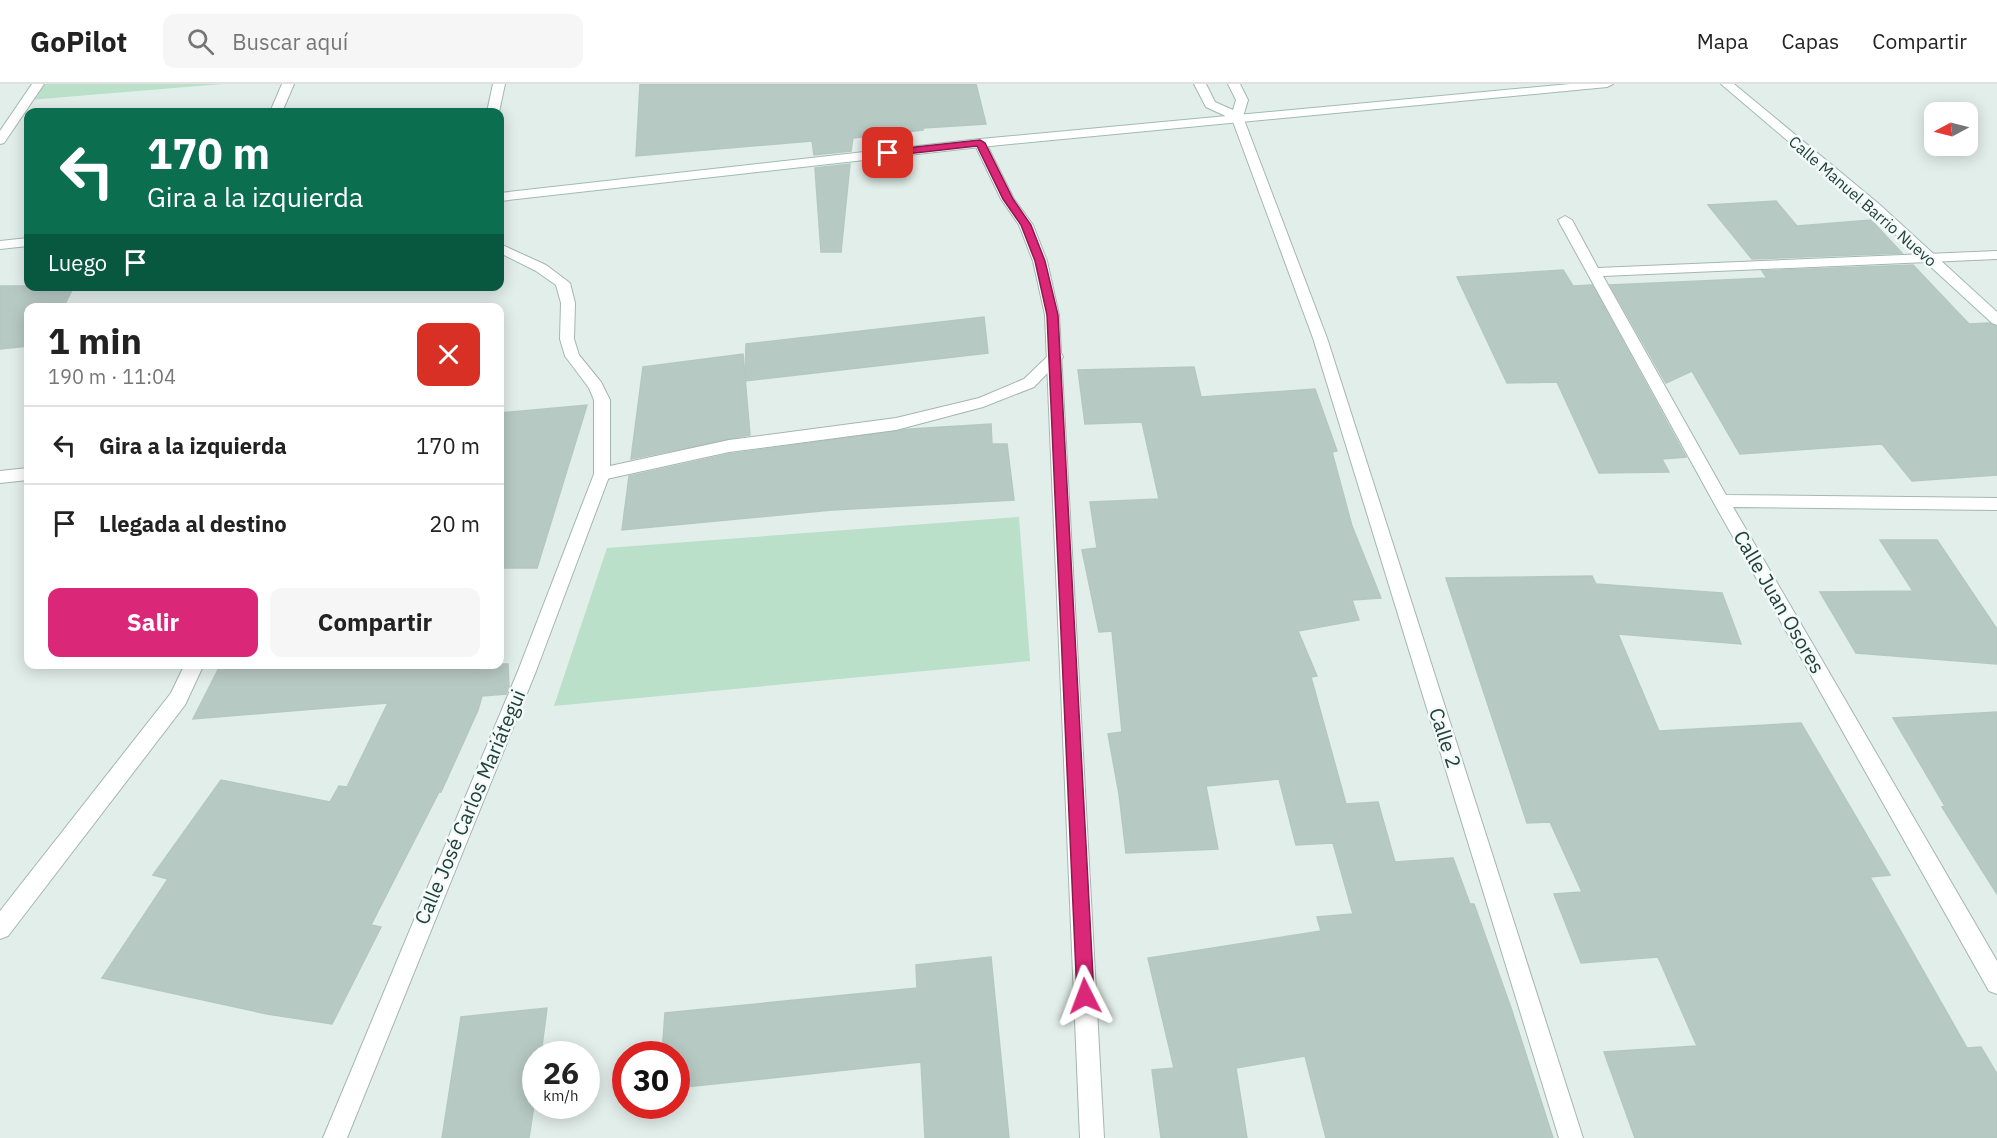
<!DOCTYPE html>
<html lang="es">
<meta charset="utf-8">
<style>
:root{--surface:#fff;--page:#f6f6f6;--text:#222;--muted:#767676;--line:#e0e0e0;--accent:#db2777}
body{margin:0;font-family:"IBM Plex Sans",sans-serif;background:var(--page);color:var(--text);height:100vh;display:flex;flex-direction:column;font-size:22px;white-space:nowrap}
*{box-sizing:border-box;margin:0}
p{font-size:20px;color:var(--muted)}
.icon{flex:none;width:33px;height:33px;fill:none;stroke:currentColor;stroke-width:2;stroke-linecap:round;stroke-linejoin:round}
.map{position:relative;flex:1;overflow:hidden}
.panel{position:absolute;left:24px;top:219px;width:480px;height:366px;display:flex;flex-direction:column;background:var(--surface);border-radius:12px;box-shadow:0 3px 15px #0003}
.panel>*{flex:none}
.hud{position:absolute;left:24px;top:24px;width:480px;height:183px;border-radius:12px;box-shadow:0 3px 15px #0003;background:#0b6e4f;color:#fff;overflow:hidden}
.needle{width:39px;rotate:263deg}
.tools{position:absolute;left:1924px;top:18px;display:grid;gap:12px}
.tools a{display:grid;place-items:center;width:54px;height:54px;border-radius:12px;background:var(--surface);box-shadow:0 3px 15px #0003;font-size:30px}
.speed{position:absolute;left:522px;top:957px;display:flex;gap:12px;font-size:30px;font-weight:700;text-align:center}
.speed>*{display:grid;place-content:center;width:78px;height:78px;border-radius:50%;background:var(--surface);box-shadow:0 3px 15px #0003;line-height:1}
.speed small{font-size:15px;font-weight:400}
.speed .limit{border:9px solid #d22;background:#fff;color:#111}
.pin{position:absolute;display:grid;place-items:center;width:51px;height:51px;color:#fff;margin:-26px;border-radius:12px;box-shadow:0 3px 9px #0006}
.me{position:absolute;width:66px;margin:-33px;rotate:357deg;stroke-linejoin:round;filter:drop-shadow(0 0 4px #0008)}
.turn{display:flex;align-items:center;gap:21px;height:126px;padding:0 24px;font-size:27px}
.turn .icon{width:78px;height:78px;stroke-width:2.5}
.turn b{display:block;font-size:42px;line-height:51px}
.then{display:flex;align-items:center;height:57px;padding:0 24px;background:#0003;gap:12px;font-size:22px}
.round{display:grid;place-items:center;flex:none;width:63px;height:63px;border-radius:12px;background:var(--page)}
.head{display:flex;align-items:center;justify-content:space-between;height:102px;padding:0 24px}
h1{font-size:36px;font-weight:800;line-height:45px}
.action{display:flex;gap:12px;margin-top:auto;padding:12px 24px}
.action a{flex:1;height:69px;border-radius:12px;background:var(--accent);color:#fff;font-size:24px;font-weight:800;line-height:69px;text-align:center}
.action a+a{background:var(--page);color:var(--text)}
ul{padding:0;list-style:none}
li{display:flex;align-items:center;gap:18px;height:78px;padding:0 24px;border-top:2px solid var(--line)}
li div{flex:1}
li b{display:block;font-size:22px}
li em{font-style:normal}
header{display:flex;align-items:center;gap:36px;box-sizing:border-box;height:84px;padding:0 30px;background:var(--surface);border-bottom:2px solid var(--line)}
header strong{font-size:28px}
nav{display:flex;gap:33px;margin-inline-start:auto;font-size:21px}
.search{width:420px;height:54px;background:var(--page);display:flex;align-items:center;gap:15px;box-sizing:border-box;padding:0 21px;border-radius:12px;color:var(--muted);font-size:22px}
.map>svg:first-child{display:block}
</style>
<header>
<strong>GoPilot</strong>
<div class="search"><svg class="icon" aria-label="search" viewBox="0 0 24 24"><circle cx="10" cy="10" r="6"/><path d="M15 15l6 6"/></svg>Buscar aquí</div>
<nav><a>Mapa</a><a>Capas</a><a>Compartir</a></nav>
</header>
<div class="map">
<svg width="1997" height="1054" viewBox="0 0 1997 1054">
<rect width="100%" height="100%" fill="#e2eeea"/>
<g fill="#bae0c9">
<path d="M40,0H222L29,16Z"/>
<path d="M1019,433L1030,577L554,622L607,464Z"/>
</g>
<g fill="#b7c9c3" stroke="#b4c8c2" stroke-width="1.5">
<path d="M640,0H976L986,40L923,44V46L853,54L851,67L814,71L812,57L636,72Z"/>
<path d="M850,80L841,168H821L815,84Z"/>
<path d="M1776,117L1797,142L1871,136L1902,169L1752,175L1708,121Z"/>
<path d="M1913,181L1969,240L1989,239L1997,243V391L1912,397L1882,360L1740,370L1692,287L1666,299L1610,201L1767,194L1762,187Z"/>
<path d="M1563,186L1573,202L1592,201L1686,373L1662,375L1669,388L1599,389L1557,298L1507,299L1457,193Z"/>
<path d="M0,202H74L63,224H28V262L0,265Z"/>
<path d="M984,233L988,269L745,297L746,260Z"/>
<path d="M743,270L750,351L631,375L643,283Z"/>
<path d="M1194,283L1201,313L1315,305L1337,367L1332,368L1352,442L1381,514L1352,516L1359,536L1298,547L1317,592L1311,593L1346,720L1378,718L1395,778L1453,774L1470,820H1474L1511,924L1553,1054H1326L1305,972L1236,984L1247,1054H1161L1152,986L1174,984L1148,874L1321,847L1317,833L1353,830L1333,759L1296,761L1279,695L1206,702L1218,765L1126,769L1119,710L1108,650L1122,648L1112,547L1099,548L1082,466L1097,464L1090,418L1159,415L1142,338L1085,340L1078,286Z"/>
<path d="M587,321L537,484H500V329Z"/>
<path d="M991,340L992,360H1007L1014,416L832,426L622,446L629,392L729,370L910,345Z"/>
<path d="M1880,456H1937L1997,545V580L1856,569L1820,508L1913,507Z"/>
<path d="M1592,492L1596,500L1722,509L1741,560L1618,550L1659,647L1801,639L1890,791L1870,793L1967,964L1981,963L1997,990V1054H1635L1604,968L1697,962L1658,873L1581,879L1554,810L1582,808L1550,738L1527,739L1446,494Z"/>
<path d="M221,580H508L509,603L506,610L482,612L478,626L441,708H439L371,841L381,843L332,940L267,930L102,894L168,795L153,791L221,696L330,718L339,702L347,703L388,619L193,635Z"/>
<path d="M1997,628V810L1942,723L1945,722L1893,634Z"/>
<path d="M991,873L1009,1054H925L921,978L676,1004V970H662L665,929L917,904L916,881Z"/>
<path d="M547,924L541,970H536V1008L529,1054H442L461,933Z"/>
</g>
<g fill="none" stroke-linecap="round" stroke-linejoin="round">
<g stroke="#a4b6b2" stroke-width="2">
<path id="lane" d="M500,160L546,181L570,199L575,219L574,255L579,271L601,298L610,316V382L729,356L896,334L979,314L1024,295L1051,269H1061L1063,273L1034,303L983,323L896,346L729,368L602,396L596,394L594,390V316L589,304L565,272L560,255L561,219L556,201L536,187L500,169Z"/>
</g>
<g stroke="#a4b6b2" stroke-width="2">
<g id="street">
<path d="M32,0H44L4,59L0,60V47Z"/>
<path d="M282,0H294L282,28H270Z"/>
<path d="M493,0H505L499,28H487Z"/>
<path d="M1194,0H1206L1215,18L1233,26L1236,16L1228,0H1240L1248,16L1243,33L1327,254L1583,1054H1559L1313,254L1232,35L1206,23Z"/>
<path d="M980,55L986,59L1014,115L1033,141L1047,177L1059,231L1104,1054H1080L1045,231L1033,177L1019,141L1001,115L974,59Z"/>
<path d="M1565,132L1572,136L1598,184L1997,167V175L1603,192L1726,411L1997,414V426L1733,423L1997,877V910L1989,907L1715,421L1558,136Z"/>
<path d="M28,384V396L0,399V387Z"/>
<path d="M602,384L608,386L610,390L536,587L347,1054H323L518,587L594,390L596,386Z"/>
<path d="M185,580H204L185,621L8,852L0,855V827L171,609Z"/>
</g>
</g>
<g stroke="#a0bab4" stroke-width="2">
<g id="secondary">
<path d="M1570,0H1613L1607,3L980,63L500,117V109L980,55Z"/>
<path d="M1721,0H1734L1879,120L1997,228V241L1992,239L1869,126Z"/>
<path d="M28,154V162L0,165V157Z"/>
</g>
</g>
<use href="#lane" fill="#fff" fill-rule="evenodd"/>
<use href="#street" fill="#fff" fill-rule="evenodd"/>
<use href="#secondary" fill="#fff" fill-rule="evenodd"/>
</g>
<path fill="#db2777" stroke="#8e194d" stroke-width="1.5" d="M980,56L985,59L1013,115L1031,141L1045,177L1058,231L1094,912L1091,918L1085,921L1079,918L1077,912L1047,231L1035,177L1021,141L1003,115L977,62L888,72L884,69L888,66Z"/>
<g text-anchor="middle" stroke-width="5" stroke-linejoin="round" paint-order="stroke">
<g font-size="16" fill="#21403c" stroke="#f3faf7">
<text transform="translate(1863 117) rotate(41)" y="6">Calle Manuel Barrio Nuevo</text>
</g>
<g font-size="20" fill="#21403c" stroke="#f3faf7">
<text transform="translate(1779 518) rotate(60)" y="7">Calle Juan Osores</text>
<text transform="translate(1445 654) rotate(72)" y="7">Calle 2</text>
<text transform="translate(470 723) rotate(-67)" y="7">Calle José Carlos Mariátegui</text>
</g>
</g>
</svg>
<div class="tools">
<a><svg class="needle" viewBox="-14 -14 28 28"><path d="M0-13l5 13h-10z" fill="#e53935"/><path d="M0 13l5-13h-10z" fill="#767676"/></svg></a>
</div>
<div class="speed"><div>26<small>km/h</small></div><div class="limit">30</div></div>
<div class="pin" style="left:888px;top:69px;background:#d93025"><svg class="icon" aria-label="arrive" viewBox="0 0 24 24"><path d="M6 21V4h12l-3 4 3 4H6"/></svg></div>
<svg class="me" style="left:1085px;top:912px" viewBox="-20 -20 40 40"><path d="M0-17L14 15 0 8-14 15z" fill="#db2777" stroke="#fff" stroke-width="4"/></svg>
<div class="hud">
<div class="turn"><svg class="icon" aria-label="left" viewBox="0 0 24 24"><path d="M17 20v-9H6M10 6l-5 5 5 5"/></svg><div><b>170 m</b>Gira a la izquierda</div></div>
<div class="then">Luego<svg class="icon" aria-label="arrive" viewBox="0 0 24 24"><path d="M6 21V4h12l-3 4 3 4H6"/></svg></div>
</div>
<section class="panel">
<div class="head"><div><h1>1 min</h1><p>190 m · 11:04</p></div><a class="round" style="background:#d93025;color:#fff"><svg class="icon" aria-label="close" viewBox="0 0 24 24"><path d="M6 6l12 12M18 6L6 18"/></svg></a></div>
<ul>
<li><svg class="icon" aria-label="left" viewBox="0 0 24 24"><path d="M17 20v-9H6M10 6l-5 5 5 5"/></svg><div><b>Gira a la izquierda</b></div><em>170 m</em></li>
<li><svg class="icon" aria-label="arrive" viewBox="0 0 24 24"><path d="M6 21V4h12l-3 4 3 4H6"/></svg><div><b>Llegada al destino</b></div><em>20 m</em></li>
</ul>
<div class="action"><a>Salir</a><a>Compartir</a></div>
</section>
</div>
